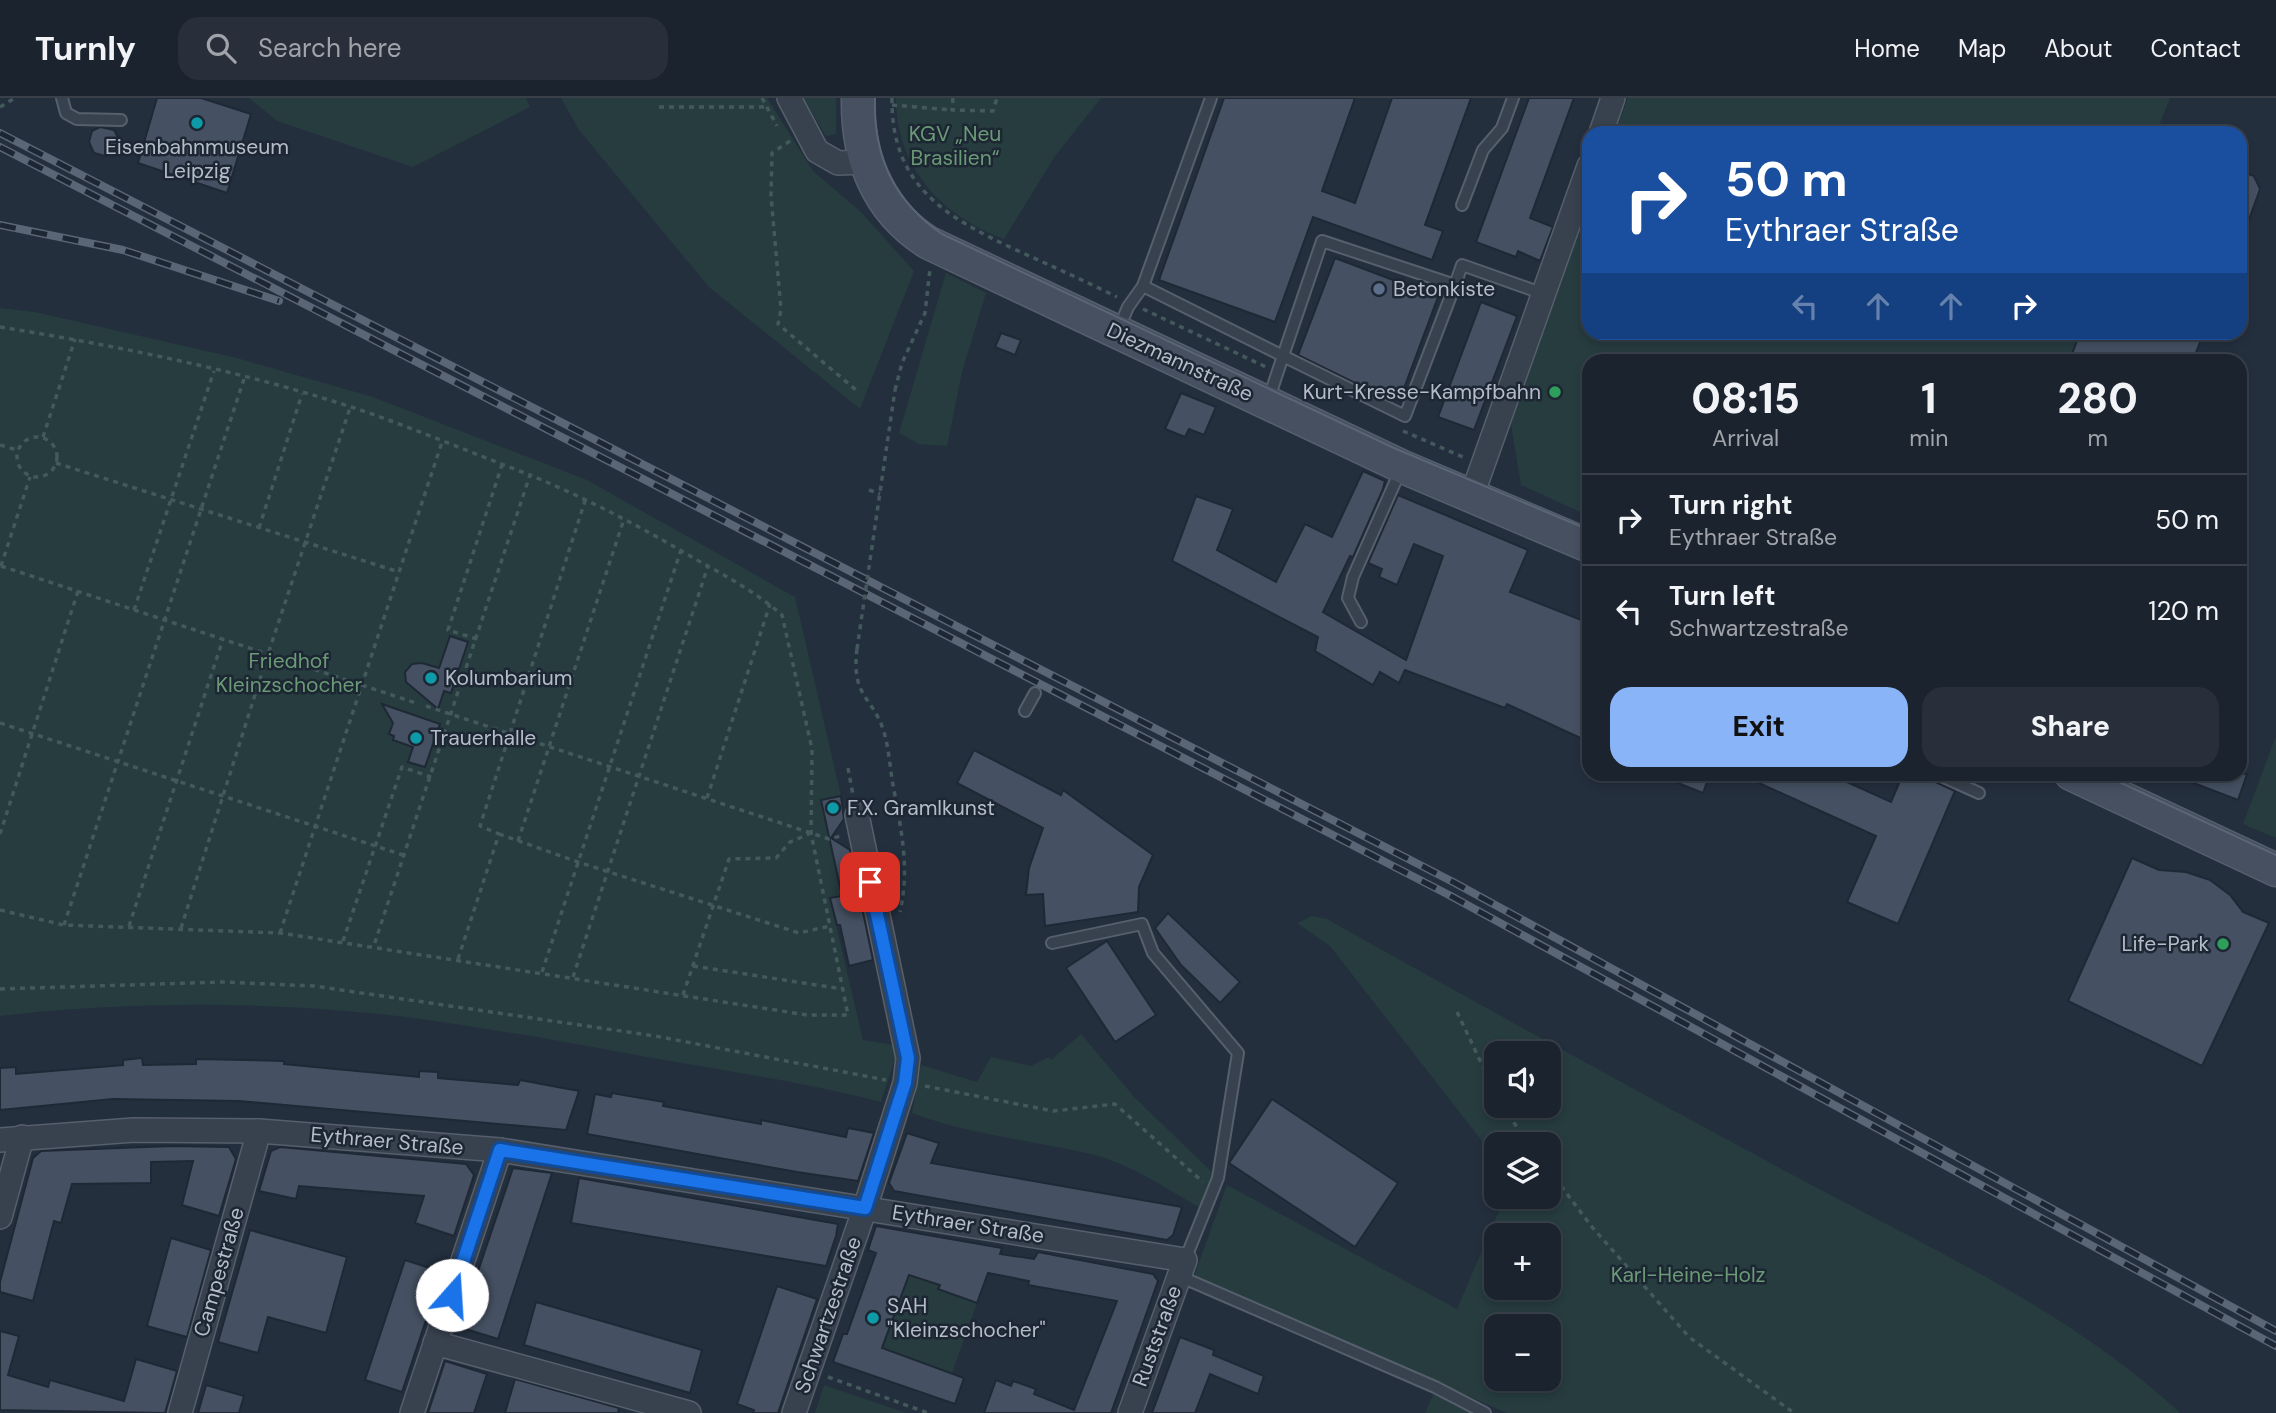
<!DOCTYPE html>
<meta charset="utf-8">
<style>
:root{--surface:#1b232e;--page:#282f3a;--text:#f1f3f6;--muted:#a0a4aa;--line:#39404a;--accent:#8ab4f8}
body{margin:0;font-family:"DM Sans",sans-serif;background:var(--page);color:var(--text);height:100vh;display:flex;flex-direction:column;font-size:26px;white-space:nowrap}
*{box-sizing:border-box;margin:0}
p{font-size:23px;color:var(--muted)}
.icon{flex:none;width:38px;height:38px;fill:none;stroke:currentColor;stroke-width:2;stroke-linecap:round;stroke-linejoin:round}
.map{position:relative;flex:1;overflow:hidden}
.panel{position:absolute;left:1582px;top:256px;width:665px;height:427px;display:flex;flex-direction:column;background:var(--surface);border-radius:21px;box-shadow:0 4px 10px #0003,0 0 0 2px var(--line)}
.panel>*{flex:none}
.banner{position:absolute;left:1582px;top:28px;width:665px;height:214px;border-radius:21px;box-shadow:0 4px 10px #0003,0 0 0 2px var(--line);background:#1a4fa0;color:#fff;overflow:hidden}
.tools{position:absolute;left:1484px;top:943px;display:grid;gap:14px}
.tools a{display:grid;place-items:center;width:77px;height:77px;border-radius:14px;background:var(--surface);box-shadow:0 4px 10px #0003,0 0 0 2px var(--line);font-size:35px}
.pin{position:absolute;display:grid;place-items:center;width:60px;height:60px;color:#fff;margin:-30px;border-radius:14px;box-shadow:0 4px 10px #0006}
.me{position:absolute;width:77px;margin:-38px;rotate:19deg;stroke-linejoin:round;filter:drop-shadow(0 0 5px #0008)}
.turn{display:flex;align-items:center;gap:24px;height:147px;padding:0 28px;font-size:32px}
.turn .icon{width:91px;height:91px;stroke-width:2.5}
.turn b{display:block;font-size:49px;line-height:60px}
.lanes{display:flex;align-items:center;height:66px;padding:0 28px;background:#0003;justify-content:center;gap:35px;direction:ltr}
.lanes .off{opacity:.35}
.eta{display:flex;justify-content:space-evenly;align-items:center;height:119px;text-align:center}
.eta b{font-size:42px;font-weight:800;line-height:49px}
.button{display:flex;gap:14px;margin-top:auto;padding:14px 28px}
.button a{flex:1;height:80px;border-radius:21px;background:var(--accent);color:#111;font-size:28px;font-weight:800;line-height:80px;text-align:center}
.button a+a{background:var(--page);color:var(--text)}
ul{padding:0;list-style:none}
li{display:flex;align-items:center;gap:21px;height:91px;padding:0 28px;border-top:2px solid var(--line)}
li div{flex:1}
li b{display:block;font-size:26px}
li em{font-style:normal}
header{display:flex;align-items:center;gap:42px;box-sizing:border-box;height:98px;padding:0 35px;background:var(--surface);border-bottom:2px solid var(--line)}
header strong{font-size:33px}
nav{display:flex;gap:38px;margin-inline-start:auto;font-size:24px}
.search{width:490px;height:63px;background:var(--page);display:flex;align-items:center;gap:18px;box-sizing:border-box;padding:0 24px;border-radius:21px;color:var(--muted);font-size:26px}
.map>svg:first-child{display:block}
</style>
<header>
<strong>Turnly</strong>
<div class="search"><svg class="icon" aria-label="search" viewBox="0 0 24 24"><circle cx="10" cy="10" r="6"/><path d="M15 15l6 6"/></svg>Search here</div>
<nav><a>Home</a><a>Map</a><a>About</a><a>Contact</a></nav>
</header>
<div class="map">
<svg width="2276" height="1315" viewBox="0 0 2276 1315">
<rect width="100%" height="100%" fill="#242f3e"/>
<g fill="#263c3f" fill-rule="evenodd">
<path d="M249,0H526L530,9L413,69L277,23Z"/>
<path d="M561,0H767L813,73L861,114L914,173L860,311L709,189L579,32Z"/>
<path d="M803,0H836V36L826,38Z"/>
<path d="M896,0H1101L1055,58L1004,141C944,119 896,71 896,0Z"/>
<path d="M1628,0H2170L2156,35H1615Z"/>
<path d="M1589,107V234L2080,235L2069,262H1589V418L1521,387L1511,326Z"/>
<path d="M946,175L986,195L962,274L947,348L919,346L899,335Z"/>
<path d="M0,210L35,214L237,260L373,299L587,382L795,499L841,698L821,703L838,779L849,796L830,801L863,942L899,948L881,1004C804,984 725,973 647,959C567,944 487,930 407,919C273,903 133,903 0,918Z"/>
<path d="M2276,638V740L2243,726Z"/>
<path d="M1312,818L1327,821C1485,910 1644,997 1804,1083C1933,1152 2072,1214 2180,1315H1507L1194,1178L1227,1087L1457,1211L1505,1099H1549V1046H1496V1061L1330,848L1297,825ZM1496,956H1549V1008H1496ZM1496,1138H1549V1190H1496ZM1496,1228H1549V1281H1496Z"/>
<path d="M1081,936L1136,1001L1214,1076L1200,1110C1170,1092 1129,1066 1095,1057C1032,1042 974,1038 912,1015L921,967L977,984L991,959L1031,968L1049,959L1051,962Z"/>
<path d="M909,1177L940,1187L938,1192L977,1205L952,1275L883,1250Z"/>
<path d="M824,1287L906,1315H815Z"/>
<path d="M1434,1295L1472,1315H1425Z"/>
</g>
<g fill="#455162" stroke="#1f2835" stroke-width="2">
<path d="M157,0H201L251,16L227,95L138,65Z"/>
<path d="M1224,0H1355L1322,93L1355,105L1392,0H1471L1425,127L1443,133L1432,162L1313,119L1275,224L1159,182Z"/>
<path d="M1529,0H1574L1530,120L1553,129L1540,163L1518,153L1516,159L1476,144Z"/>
<path d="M100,29L114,32L123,49L105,58L94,55L89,44L92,33Z"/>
<path d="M2240,73L2254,78L2260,91L2242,141Z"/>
<path d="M1335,160L1438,199L1400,301L1353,284L1298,257Z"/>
<path d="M1481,204L1517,218L1474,332L1438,319Z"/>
<path d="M2080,234H2204L2193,262H2070Z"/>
<path d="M1001,235L1021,242L1015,257L995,249Z"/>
<path d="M1181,295L1216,309L1204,337L1189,331L1185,339L1165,331Z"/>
<path d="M1363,373L1385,383L1383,391L1353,459L1350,458L1323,514L1406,562L1443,458L1414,446L1397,487L1379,479L1382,471L1368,465L1398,397L1528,452L1510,494L1589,525V644L1507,606L1505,610L1405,572L1399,585L1380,574L1373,587L1315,553L1318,539L1172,463L1196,398L1233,411L1217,452L1276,484L1305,426L1332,439Z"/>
<path d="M450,538L468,544L451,595L444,593L438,611L406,584L405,574L412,566L422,565L439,570Z"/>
<path d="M382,606L440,626L425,669L408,664L413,649L393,642L394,638L389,636L393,625Z"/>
<path d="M974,652L1061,697L1063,692L1153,757L1139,789L1138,814L1045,828L1043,796L1026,797L1029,770L1043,730L957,685Z"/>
<path d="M1655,676H1710L1703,695Z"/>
<path d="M1739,676H1829L1891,704L1903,676H1918L1955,693L1898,826L1847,804L1876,738Z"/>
<path d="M2170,676H2247L2238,702Z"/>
<path d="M841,698L844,721L831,740L850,752L873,862L849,868L840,827H837L830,800L842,798L821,702Z"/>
<path d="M2132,760L2159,772L2186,774L2210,782L2230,797L2243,814L2269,825L2202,968L2068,903Z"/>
<path d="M1168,815L1240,884L1220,905L1181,867L1155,830Z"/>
<path d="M1107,843L1156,917L1115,944L1066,870Z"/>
<path d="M142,960L143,967L196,966V961L284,963V966L419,979V973L438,974V980L518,987L520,982L579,993L566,1032L239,1003L113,1001L0,1012V970L16,969V976L123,967V962Z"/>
<path d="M612,995L664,1004L663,1008L761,1026V1022L846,1039L848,1030L874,1035L858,1083L797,1074L587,1036L595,996L611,999Z"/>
<path d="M1272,1001L1398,1085L1355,1149L1229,1065Z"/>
<path d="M907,1035L939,1045L931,1065L1182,1109L1173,1137L1167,1142L894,1093L889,1085Z"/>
<path d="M172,1048L229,1049L236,1061L219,1118L182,1107L193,1063L151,1064V1085L72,1086L61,1125L54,1123L33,1203L0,1194V1184L33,1060L41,1053Z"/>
<path d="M280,1049L466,1066L474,1077L454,1138L415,1125L424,1098L299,1088L296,1101L259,1093L271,1053Z"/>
<path d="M513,1070L552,1075L498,1241L459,1229Z"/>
<path d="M579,1080L838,1126L836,1138L826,1168L571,1125Z"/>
<path d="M876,1128L1002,1150L1000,1156L1034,1161L1038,1154L1153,1176L1158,1183L1111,1315H984L996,1282L1011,1288L1013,1283L1036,1291L1034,1296L1074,1312L1117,1203L1028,1187L1029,1183L988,1175L977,1205L938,1191L940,1187L909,1177L882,1250L964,1280L955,1306L833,1264L843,1236H847L876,1155L868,1152Z"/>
<path d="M250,1132L347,1159L326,1235L268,1219L258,1255L218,1244Z"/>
<path d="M171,1140L211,1152L187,1239L147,1228Z"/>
<path d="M405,1162L442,1174L402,1294L365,1282Z"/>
<path d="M777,1188L817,1201L778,1315H753L754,1312L737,1306Z"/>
<path d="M536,1204L702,1252L690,1295L524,1247Z"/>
<path d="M0,1233L19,1238L8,1277L48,1289L50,1282L124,1303L136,1261L177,1273L165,1315L0,1312Z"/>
<path d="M1180,1239L1214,1252L1213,1257L1264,1278L1258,1296L1210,1276L1195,1315H1152Z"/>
<path d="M445,1263L487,1276L474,1315H428Z"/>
<path d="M515,1281L619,1310L618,1315H505Z"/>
<path d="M206,1287L244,1298L239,1315H198Z"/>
</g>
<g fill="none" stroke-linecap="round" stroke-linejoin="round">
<g stroke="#565f6c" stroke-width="14">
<g id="lane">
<path d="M62,0L66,15L77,21L121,22"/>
<path d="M1462,107L1483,52L1502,30L1513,0"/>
<path d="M1455,187L1462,167L1544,196"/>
<path d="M1143,188L1211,0"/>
<path d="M1119,230L1128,209L1143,188L1283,258L1322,143L1455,187L1405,318L1283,258L1268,303"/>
<path d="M1361,524L1348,500L1353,479L1401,371"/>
<path d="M1025,613L1035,595"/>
<path d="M1937,676L1979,695"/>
<path d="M1052,845L1142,826L1153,855L1238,955L1218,1080L1185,1162"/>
<path d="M1179,1178L1435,1289L1485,1315"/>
</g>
</g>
<g stroke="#565f6c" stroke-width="26">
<g id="street">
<path d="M789,0L817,53L838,65L865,64"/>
<path d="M1601,35L1613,0"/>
<path d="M1471,400L1589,68"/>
<path d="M0,1042L134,1032L259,1033L500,1052L1185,1162L1130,1315"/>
<path d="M0,1119L22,1039"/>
<path d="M435,1245L689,1315"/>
<path d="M180,1315L259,1033"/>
<path d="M412,1315L500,1052"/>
<path d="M794,1315L865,1110L905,985L908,960L857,717"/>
</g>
</g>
<g stroke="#565f6c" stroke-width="35">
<g id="secondary">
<path d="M858,0C857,59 876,112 929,145L1403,369L1589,448"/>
<path d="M2071,676L2276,772"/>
</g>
</g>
<g stroke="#44595c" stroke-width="3.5" stroke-dasharray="5 5" stroke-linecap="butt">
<path d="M762,0L777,28"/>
<path d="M892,0C891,87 944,118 1014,151C1049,167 1083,182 1117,199"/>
<path d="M953,0L952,12L993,13L997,0"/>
<path d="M892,7L952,12"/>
<path d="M0,9L15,0"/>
<path d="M659,9H767"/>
<path d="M790,43L772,55L771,98L781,212L778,226L856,292"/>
<path d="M1143,211L1266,269"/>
<path d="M0,229C124,249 253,275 372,316C425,335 477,357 530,377L374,847"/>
<path d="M895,292L902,265L925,215L930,171"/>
<path d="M1403,333L1463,359"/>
<circle cx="37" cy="359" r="20"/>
<path d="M43,339L75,241"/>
<path d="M0,347L17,352"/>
<path d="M56,365L399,474"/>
<path d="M869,392L880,396"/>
<path d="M259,430L302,296"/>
<path d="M1,468L416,605"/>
<path d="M1,468L30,379"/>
<path d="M134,512L214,273"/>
<path d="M477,541L448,532L502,367"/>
<path d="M857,551C851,600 873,598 884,634C889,651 890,670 893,687C901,730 910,770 900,814"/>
<path d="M426,608L829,741L841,738"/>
<path d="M0,625L403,757"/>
<path d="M848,670L853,697"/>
<path d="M2150,676H2152"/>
<path d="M707,700L770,506"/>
<path d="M0,736L78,493"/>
<path d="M499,736L578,764L799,835L830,828"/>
<path d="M518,743L624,421"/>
<path d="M0,812L64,827L280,835L807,917H848L811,735L812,651L782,517C757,495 726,478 697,462C643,430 588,401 530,377"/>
<path d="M64,827L244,281"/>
<path d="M129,828L223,541"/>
<path d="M181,830L268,556L350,310"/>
<path d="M280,835L442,344"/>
<path d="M343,843L402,669L431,679"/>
<path d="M458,861L499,736L480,728L586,400"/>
<path d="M693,868L843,891"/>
<path d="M542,874L681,452"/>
<path d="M573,879L708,468"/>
<path d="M0,891L222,884L314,888L655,938L886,982"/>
<path d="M683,897L729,761L776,760L790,744L809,736"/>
<path d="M1457,914L1496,996"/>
<path d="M925,988L1053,1013L1115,1006L1203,1084"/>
<path d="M1502,1008L1529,1046"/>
<path d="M1549,1072L1592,1129L1689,1239L1794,1315"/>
<path d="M828,1279L928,1315"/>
</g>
<use href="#lane" stroke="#38414e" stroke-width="10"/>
<use href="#street" stroke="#38414e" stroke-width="23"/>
<use href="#secondary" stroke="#465061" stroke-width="32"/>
<g stroke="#5a6575" stroke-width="2">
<path d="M875,0C873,58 894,103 942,136L1394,350L1589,432"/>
<path d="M2102,676L2276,757"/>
</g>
<g stroke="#5a6575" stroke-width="8">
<g id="rail">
<path d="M0,35L1455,785L2276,1233"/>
<path d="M0,49L1449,797L2276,1248"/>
<path d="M0,127L123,152L279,203"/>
</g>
</g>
<use href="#rail" stroke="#1d2633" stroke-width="5" stroke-dasharray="16" stroke-linecap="butt"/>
<path stroke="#44595c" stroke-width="3.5" stroke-dasharray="5 5" stroke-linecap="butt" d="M857,551L895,292"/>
</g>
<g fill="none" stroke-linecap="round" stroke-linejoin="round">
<g stroke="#114b97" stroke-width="18">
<path id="route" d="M452,1197L500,1052L865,1110L905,985L908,960L870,784"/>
</g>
<use href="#route" stroke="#1a73e8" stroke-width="12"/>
</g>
<g fill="#0f9aa8" stroke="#1d2633" stroke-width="2.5">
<circle cx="197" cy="25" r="7"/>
<circle cx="431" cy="580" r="7"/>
<circle cx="416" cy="640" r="7"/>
<circle cx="833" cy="710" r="7"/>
<circle cx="873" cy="1220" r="7"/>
</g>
<circle fill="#5c6f8a" stroke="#1d2633" stroke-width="2.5" cx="1379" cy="191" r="7"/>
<g fill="#2e9e5b" stroke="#1d2633" stroke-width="2.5">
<circle cx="1555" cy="294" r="7"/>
<circle cx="2223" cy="846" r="7"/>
</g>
<g text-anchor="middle" stroke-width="5" stroke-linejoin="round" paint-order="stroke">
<g font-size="21" fill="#6b9a76" stroke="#1d2633">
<text x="955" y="43">KGV „Neu<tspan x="955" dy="24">Brasilien“</tspan></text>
<text x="289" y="570">Friedhof<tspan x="289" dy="24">Kleinzschocher</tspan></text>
<text x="1688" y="1184">Karl-Heine-Holz</text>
</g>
<g font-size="21" fill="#b4bcc9" stroke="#1d2633" text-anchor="start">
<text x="197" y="56" text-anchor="middle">Eisenbahnmuseum<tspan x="197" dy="24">Leipzig</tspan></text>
<text x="1393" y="198">Betonkiste</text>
<text x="1541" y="301" text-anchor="end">Kurt-Kresse-Kampfbahn</text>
<text x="445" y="587">Kolumbarium</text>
<text x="430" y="647">Trauerhalle</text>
<text x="847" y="717">F.X. Gramlkunst</text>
<text x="2209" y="853" text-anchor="end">Life-Park</text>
<text x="887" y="1215">SAH<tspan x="887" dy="24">"Kleinzschocher"</tspan></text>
</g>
<g font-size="21" fill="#b4bcc9" stroke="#1d2633">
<text transform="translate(1180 264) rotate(25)" y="7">Diezmannstraße</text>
<text transform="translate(387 1043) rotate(5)" y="7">Eythraer Straße</text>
<text transform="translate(968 1126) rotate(9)" y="7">Eythraer Straße</text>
<text transform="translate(219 1174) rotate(-74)" y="7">Campestraße</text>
<text transform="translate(828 1217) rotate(-71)" y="7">Schwartzestraße</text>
<text transform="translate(1157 1238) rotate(-70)" y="7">Ruststraße</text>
</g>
</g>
</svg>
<div class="tools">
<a><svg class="icon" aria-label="sound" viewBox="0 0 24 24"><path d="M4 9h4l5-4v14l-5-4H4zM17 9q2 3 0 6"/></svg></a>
<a><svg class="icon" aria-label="layers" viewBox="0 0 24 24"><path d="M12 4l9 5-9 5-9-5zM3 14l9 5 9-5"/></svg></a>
<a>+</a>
<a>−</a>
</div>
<div class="pin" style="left:870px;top:784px;background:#d93025"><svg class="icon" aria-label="arrive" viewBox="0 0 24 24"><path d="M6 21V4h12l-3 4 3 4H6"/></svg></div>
<svg class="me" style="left:452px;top:1197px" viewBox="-20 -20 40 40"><circle r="19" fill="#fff"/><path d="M0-13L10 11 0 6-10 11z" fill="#1a73e8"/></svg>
<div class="banner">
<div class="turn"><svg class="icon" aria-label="right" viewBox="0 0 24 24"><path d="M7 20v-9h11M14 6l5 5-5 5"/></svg><div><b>50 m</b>Eythraer Straße</div></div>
<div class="lanes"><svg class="icon off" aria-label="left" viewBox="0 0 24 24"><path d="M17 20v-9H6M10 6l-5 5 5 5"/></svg><svg class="icon off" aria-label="ahead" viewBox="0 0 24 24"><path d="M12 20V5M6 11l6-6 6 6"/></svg><svg class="icon off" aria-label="ahead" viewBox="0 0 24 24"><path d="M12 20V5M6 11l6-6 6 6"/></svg><svg class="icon" aria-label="right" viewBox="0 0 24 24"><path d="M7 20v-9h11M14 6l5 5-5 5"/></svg></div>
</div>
<section class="panel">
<div class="eta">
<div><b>08:15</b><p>Arrival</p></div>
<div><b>1</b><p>min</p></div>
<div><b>280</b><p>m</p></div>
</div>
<ul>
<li><svg class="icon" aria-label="right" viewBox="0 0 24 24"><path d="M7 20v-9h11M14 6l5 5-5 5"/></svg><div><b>Turn right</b><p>Eythraer Straße</p></div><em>50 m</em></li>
<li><svg class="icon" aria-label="left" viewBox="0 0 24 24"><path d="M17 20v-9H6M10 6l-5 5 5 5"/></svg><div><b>Turn left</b><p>Schwartzestraße</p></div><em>120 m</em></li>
</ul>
<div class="button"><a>Exit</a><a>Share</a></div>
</section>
</div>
